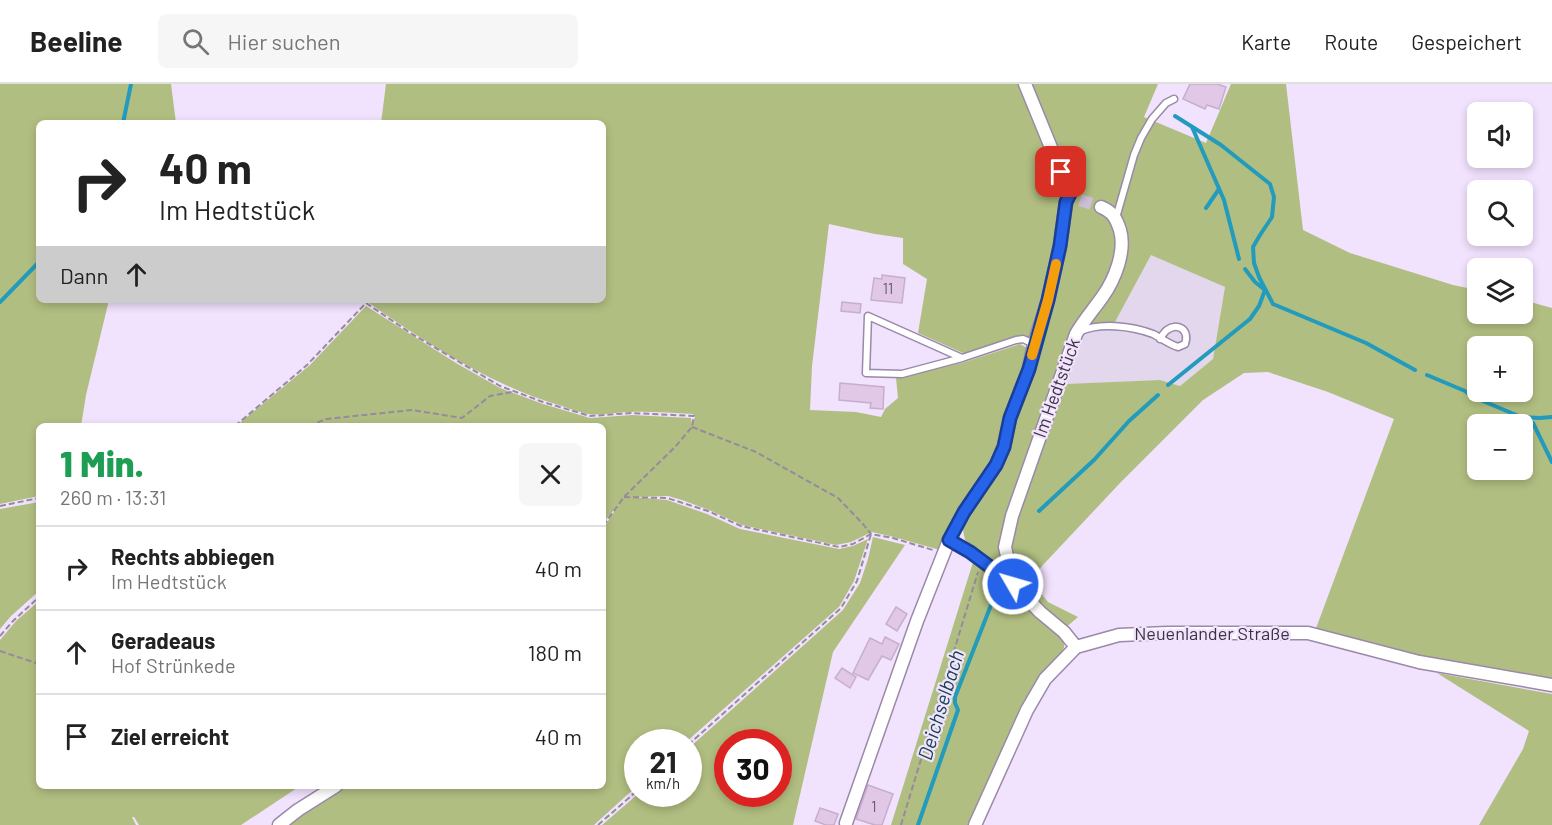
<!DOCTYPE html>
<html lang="de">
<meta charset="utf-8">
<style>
:root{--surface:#fff;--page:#f6f6f6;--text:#222;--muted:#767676;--line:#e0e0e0}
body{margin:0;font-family:Barlow,sans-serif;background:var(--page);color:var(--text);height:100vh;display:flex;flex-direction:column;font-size:22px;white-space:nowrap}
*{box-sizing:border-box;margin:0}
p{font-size:20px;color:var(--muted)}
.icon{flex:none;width:33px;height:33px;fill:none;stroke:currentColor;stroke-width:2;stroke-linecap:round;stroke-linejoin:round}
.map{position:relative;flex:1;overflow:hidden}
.panel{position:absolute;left:36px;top:339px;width:570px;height:366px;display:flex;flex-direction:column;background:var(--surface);border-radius:9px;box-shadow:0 3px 9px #0003}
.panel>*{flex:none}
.banner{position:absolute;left:36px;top:36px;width:570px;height:183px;border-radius:9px;box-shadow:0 3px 9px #0003;background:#fff;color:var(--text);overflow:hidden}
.controls{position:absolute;left:1467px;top:18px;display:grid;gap:12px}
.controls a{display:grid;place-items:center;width:66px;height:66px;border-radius:9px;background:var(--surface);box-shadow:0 3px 9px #0003;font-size:30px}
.speed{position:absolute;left:624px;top:645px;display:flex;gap:12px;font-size:30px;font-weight:700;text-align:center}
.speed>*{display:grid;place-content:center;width:78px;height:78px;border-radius:50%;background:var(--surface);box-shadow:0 3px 9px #0003;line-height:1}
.speed small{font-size:15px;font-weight:400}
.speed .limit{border:9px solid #d22;background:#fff;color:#111}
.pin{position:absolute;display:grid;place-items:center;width:51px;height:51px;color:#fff;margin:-26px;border-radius:12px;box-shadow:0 3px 9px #0006}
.me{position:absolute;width:66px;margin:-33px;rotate:308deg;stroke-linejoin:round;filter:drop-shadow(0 0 4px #0008)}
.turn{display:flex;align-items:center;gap:21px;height:126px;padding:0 24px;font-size:27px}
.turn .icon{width:78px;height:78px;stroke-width:2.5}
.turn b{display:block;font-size:42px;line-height:51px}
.then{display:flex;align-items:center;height:57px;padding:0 24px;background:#0003;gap:12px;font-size:22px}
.round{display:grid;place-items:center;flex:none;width:63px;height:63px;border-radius:9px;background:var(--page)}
.summary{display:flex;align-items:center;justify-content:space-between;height:102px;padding:0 24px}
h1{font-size:36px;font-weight:800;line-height:45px;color:#1e9e55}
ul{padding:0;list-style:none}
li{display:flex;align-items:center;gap:18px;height:84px;padding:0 24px;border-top:2px solid var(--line)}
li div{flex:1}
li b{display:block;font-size:22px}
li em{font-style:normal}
header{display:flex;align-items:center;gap:36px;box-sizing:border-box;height:84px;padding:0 30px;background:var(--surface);border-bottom:2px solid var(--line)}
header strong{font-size:28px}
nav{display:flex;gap:33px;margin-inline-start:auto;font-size:21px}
.search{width:420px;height:54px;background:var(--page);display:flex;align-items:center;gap:15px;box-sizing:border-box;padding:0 21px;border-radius:9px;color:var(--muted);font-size:22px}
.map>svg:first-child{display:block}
</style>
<header>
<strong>Beeline</strong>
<div class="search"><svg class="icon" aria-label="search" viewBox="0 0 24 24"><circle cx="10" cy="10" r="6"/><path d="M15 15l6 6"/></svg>Hier suchen</div>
<nav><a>Karte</a><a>Route</a><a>Gespeichert</a></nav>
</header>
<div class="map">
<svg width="1552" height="741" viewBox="0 0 1552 741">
<rect width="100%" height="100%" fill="#f1e2fd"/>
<path fill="#e2d7ec" d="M1151,170L1225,203L1213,275L1180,302L1160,296L1065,300L1085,241L1115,238Z"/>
<g fill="#b1be81" fill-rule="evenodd">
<path d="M0,0H171L176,39H39V216H109L86,311L81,342H39V412L0,420Z"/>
<path d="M386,0H1021L1049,76L1057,73L1028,0H1158L1144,33L1206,59L1231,0H1286L1303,146L1350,169L1453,201L1477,206L1478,230H1522L1523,216L1552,224V597C1514,594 1476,587 1439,578C1397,569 1357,555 1315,547L1394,335L1328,308L1268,288L1244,289L1203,316L1120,399L1042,482L1031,497L1048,518L1078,533L1064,545L1027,515L965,456L963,446L965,432L1000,381L1015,328L1038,263L1030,256L1023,252L1004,256L973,268L963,269L918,249L927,195L903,180V154L875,150L829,140L812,282L810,326L856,328L881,333L885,325L898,314L896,294L965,278L1020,260L1027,264L1021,297L1006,333L1001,360L997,371L960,429L951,436L940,466L894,453L872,448L851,458L836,461L742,441L709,426L682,416L668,412L634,413L667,416L707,430L740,445L839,465L853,462L868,455L854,497L839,523L686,658H638L637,702L594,741H283L299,728L342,702H603V445L619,420L603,439V342H236L310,281L366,222L456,279L500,304L543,320L590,334L632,331L691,334L692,341L695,333L693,330C671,329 650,327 629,328C616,328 600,332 588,330C579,328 570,325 562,322C490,301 426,259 366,217L603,216V39H381ZM1151,171L1225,203L1213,275L1180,302L1160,296L1065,300L1085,241L1115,238ZM1478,262H1522V308H1478ZM1478,340H1522V386H1478Z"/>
<path d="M39,418V507L11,532L0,545V425Z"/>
<path d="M873,453L905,461L833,568L793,741H602L638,710H688L689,664L843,526L860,499L868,475ZM728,658H778V710H728Z"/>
<path d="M974,475L1013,507L1064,554V564L969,741H891Z"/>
<path d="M39,517V702H300L241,741H139L134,733H132L136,741H0V556L16,537Z"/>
<path d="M1437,589L1552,610V741H1479L1523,665L1529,647Z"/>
</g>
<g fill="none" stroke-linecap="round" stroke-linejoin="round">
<g stroke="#229bbc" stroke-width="4">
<path d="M1175,32L1221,61L1270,100L1274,113L1272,133L1260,151L1253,163L1254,179L1259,193L1273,220L1366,259L1415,286"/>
<path d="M123,39L131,0"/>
<path d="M1192,43L1224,116L1239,175"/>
<path d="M1206,124L1219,105"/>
<path d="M0,218L39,178"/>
<path d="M1427,291L1465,307L1471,312L1521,333L1540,334L1552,333"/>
<path d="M1168,301L1250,235L1259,222L1265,206L1255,198L1245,185"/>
<path d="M1524,334L1533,339L1552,378"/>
<path d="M1039,427L1094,376L1129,337L1158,311"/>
<path d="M918,741L958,626L955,619V613L995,511"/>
</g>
</g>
<g fill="#e1c8e6" stroke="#c7aecc" stroke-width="1.5">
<path d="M1190,0H1217L1226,3L1219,25L1207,21L1205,25L1183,15Z"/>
<path d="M882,191L905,194L902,219L871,216L874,194L882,195Z"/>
<path d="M842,218L861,220L860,229L841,227Z"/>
<path d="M840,299L884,303L883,325L870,324L871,319L839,316Z"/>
<path d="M896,523L907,530L897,547L886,540Z"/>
<path d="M885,553L899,560L891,576L882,572L868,596L853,589L870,554L882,560Z"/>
<path d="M842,584L856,593L850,604L835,594Z"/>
<path d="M868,701L893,710L882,741H875L856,735Z"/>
<path d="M820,724L838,730L834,741H826L815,737Z"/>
</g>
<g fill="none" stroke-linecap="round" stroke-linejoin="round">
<path stroke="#ccbfd7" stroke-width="12" stroke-dasharray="12 6" stroke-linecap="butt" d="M1080,116L1101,123"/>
<g stroke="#9a89a8" stroke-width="9">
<g id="service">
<path d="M1116,134L1134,71L1141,54L1152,35L1166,19L1174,15"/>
<path d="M1079,248C1099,238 1132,242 1153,250C1161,254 1169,260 1178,263L1185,260C1190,246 1178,238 1167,246C1164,248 1162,252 1160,255"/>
<path d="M962,274L868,232L866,289L902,290L962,274L1016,256L1023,255L1034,260"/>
</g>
</g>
<g stroke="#9a89a8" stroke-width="15">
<g id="minor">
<path d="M949,456L964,428L996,381L1004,362L1010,334L1029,285L1034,260L1048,216L1060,162L1066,118L1070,110L1025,0"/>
<path d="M1013,500L1005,463L1012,432L1076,250C1084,236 1094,225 1103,212C1115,195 1126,167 1120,146C1116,134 1113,128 1101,123"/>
<path d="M846,739L917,537L949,456L970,468L1013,500L1040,528L1064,548L1076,563"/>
<path d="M279,741L298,726L336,702"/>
<path d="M975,741L1027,626L1045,595L1076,563L1119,551L1168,549H1308L1419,578L1552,601"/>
</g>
</g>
<g stroke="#958a9e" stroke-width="2" stroke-dasharray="6 3" stroke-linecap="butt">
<path d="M235,342L307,281L366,219L412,250L500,302L543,318L590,332L631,329L694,332L692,343L675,363L624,413L603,442"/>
<path d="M309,342L326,335L412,326L462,334L490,312L512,308"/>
<path d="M692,343L756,368L838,414L862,439L871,450"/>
<path d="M624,413L667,414L708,427L741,442L839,463L853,460L871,450L893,454L933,466"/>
<path d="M0,422L39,414"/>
<path d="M0,552L13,537L39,513"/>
<path d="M0,567L39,580"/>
<path d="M688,661L841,524L857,497L871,450"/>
<path d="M598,741L638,706"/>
<path d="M901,741L978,488"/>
</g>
<use href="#service" stroke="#fff" stroke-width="6"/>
<use href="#minor" stroke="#fff" stroke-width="12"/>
</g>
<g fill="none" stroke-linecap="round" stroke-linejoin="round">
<g stroke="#184099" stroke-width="15">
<path id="route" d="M1013,500L970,468L949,456L964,428L996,381L1004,363L1010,334L1029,285L1048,216L1060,162L1066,118L1070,110L1061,88"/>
</g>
<use href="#route" stroke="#2563eb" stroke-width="10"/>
<path stroke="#f59e0b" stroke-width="10" d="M1032,271L1048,216L1056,180"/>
</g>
<g text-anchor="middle" stroke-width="4.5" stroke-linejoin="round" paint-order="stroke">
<g font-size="15" fill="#64586a">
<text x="888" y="210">11</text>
<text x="874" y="728">1</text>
</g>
<g font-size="18" fill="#3a3340" stroke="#f1e2fd">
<text transform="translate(1057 304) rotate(-70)" y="6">Im Hedtstück</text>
<text x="1212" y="556">Neuenlander Straße</text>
</g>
<g font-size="20" font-style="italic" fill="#124351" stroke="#f1e2fd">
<text transform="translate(941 621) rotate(-73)" y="7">Deichselbach</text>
</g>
</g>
</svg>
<div class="controls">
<a><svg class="icon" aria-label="sound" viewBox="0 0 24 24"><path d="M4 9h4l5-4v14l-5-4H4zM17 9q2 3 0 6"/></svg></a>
<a><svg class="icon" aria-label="search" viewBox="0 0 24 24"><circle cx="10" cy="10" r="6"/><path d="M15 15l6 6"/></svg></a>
<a><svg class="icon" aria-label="layers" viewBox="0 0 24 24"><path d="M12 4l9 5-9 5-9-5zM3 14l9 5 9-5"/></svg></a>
<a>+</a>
<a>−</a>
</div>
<div class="speed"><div>21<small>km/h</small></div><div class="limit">30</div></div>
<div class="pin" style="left:1061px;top:88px;background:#d93025"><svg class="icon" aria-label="arrive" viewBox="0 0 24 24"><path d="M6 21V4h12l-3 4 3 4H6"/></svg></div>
<svg class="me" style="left:1013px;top:500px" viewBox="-20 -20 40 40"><circle r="17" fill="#2563eb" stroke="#fff" stroke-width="3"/><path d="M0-11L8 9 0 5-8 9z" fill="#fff"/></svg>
<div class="banner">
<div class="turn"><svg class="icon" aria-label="right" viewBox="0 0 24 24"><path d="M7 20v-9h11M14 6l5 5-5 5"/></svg><div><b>40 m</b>Im Hedtstück</div></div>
<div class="then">Dann<svg class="icon" aria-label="ahead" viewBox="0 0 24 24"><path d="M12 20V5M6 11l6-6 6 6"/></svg></div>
</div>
<section class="panel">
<div class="summary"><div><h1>1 Min.</h1><p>260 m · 13:31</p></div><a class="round"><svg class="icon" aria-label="close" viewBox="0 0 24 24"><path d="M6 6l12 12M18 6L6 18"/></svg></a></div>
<ul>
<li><svg class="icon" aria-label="right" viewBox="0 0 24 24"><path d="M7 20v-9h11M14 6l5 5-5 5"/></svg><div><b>Rechts abbiegen</b><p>Im Hedtstück</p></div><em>40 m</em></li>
<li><svg class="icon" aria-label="ahead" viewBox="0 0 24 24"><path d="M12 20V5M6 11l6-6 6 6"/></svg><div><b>Geradeaus</b><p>Hof Strünkede</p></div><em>180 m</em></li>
<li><svg class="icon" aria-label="arrive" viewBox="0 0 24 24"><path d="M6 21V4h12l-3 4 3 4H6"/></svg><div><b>Ziel erreicht</b></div><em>40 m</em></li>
</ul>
</section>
</div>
